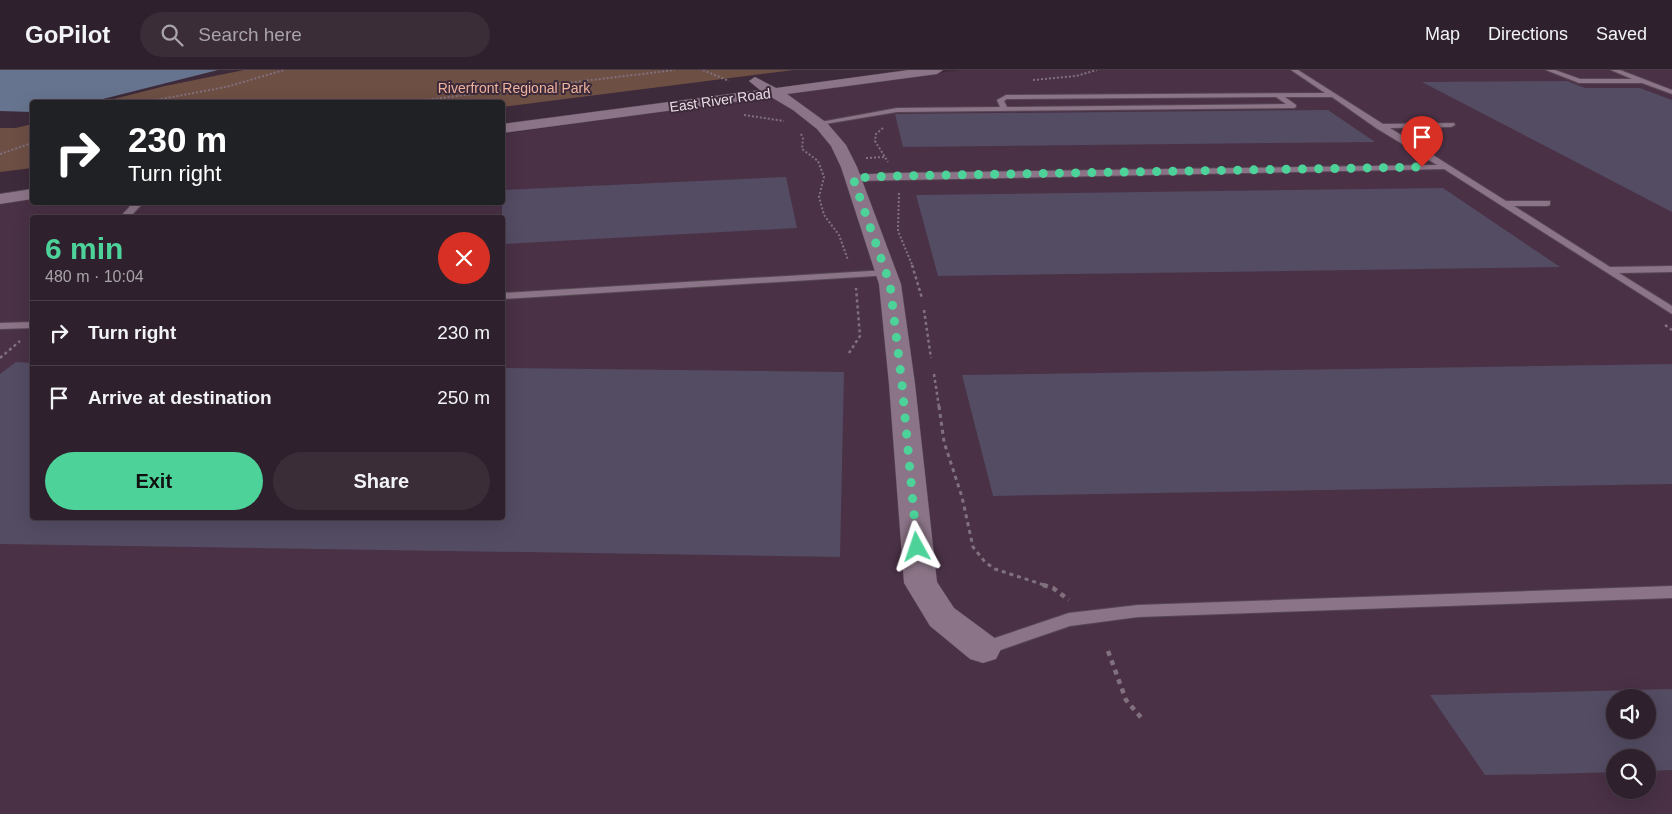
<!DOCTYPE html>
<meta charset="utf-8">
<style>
:root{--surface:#2e202c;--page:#3a2d38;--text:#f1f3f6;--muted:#a7a3a9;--line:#493e48;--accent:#4dd39a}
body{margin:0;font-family:Arial,sans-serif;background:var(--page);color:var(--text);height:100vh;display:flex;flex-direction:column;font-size:19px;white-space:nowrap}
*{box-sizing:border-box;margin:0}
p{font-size:16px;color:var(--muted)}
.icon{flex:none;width:28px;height:28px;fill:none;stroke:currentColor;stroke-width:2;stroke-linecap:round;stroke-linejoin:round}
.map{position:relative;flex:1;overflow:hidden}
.panel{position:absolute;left:30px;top:145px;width:475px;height:305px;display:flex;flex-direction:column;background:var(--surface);border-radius:5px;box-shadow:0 5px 20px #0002,0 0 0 1px var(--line)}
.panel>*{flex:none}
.guide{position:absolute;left:30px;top:30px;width:475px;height:105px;border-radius:5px;box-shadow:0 5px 20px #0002,0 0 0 1px var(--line);background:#202124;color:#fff;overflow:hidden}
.tools{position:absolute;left:1606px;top:619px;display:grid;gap:10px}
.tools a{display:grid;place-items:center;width:50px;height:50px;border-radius:50%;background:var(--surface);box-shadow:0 5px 20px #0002,0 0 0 1px var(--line);font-size:25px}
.pin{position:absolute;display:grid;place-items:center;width:42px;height:42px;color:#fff;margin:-51px -21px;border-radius:50% 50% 50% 0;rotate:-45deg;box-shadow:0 0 5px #0007}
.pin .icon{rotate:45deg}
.me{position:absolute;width:55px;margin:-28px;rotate:355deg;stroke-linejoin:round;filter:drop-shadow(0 0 4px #0008)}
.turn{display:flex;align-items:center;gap:18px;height:105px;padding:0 15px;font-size:22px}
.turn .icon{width:65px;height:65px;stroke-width:2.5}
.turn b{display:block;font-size:35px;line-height:42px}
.round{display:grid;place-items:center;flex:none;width:52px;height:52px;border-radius:26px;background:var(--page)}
.overview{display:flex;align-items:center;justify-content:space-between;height:85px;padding:0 15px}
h1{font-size:30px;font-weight:700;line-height:38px;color:var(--accent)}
.action{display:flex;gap:10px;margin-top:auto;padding:10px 15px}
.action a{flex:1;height:58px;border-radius:30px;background:var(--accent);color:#111;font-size:20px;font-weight:700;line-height:58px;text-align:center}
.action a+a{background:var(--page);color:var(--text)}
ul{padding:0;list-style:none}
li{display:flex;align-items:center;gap:15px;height:65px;padding:0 15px;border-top:1px solid var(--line)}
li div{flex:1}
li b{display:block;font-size:19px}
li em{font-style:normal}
header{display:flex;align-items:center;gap:30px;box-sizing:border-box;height:70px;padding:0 25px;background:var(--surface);border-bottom:1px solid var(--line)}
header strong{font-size:24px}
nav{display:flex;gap:28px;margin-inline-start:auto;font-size:18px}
.search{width:350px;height:45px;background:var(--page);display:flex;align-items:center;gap:12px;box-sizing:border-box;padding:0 18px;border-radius:28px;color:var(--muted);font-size:19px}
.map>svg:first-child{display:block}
</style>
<header>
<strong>GoPilot</strong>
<div class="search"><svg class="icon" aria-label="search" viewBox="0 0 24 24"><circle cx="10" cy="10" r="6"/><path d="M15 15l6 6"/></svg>Search here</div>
<nav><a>Map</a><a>Directions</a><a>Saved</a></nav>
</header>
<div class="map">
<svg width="1672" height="744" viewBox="0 0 1672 744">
<rect width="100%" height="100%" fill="#3d2a3a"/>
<path fill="#4a3146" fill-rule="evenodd" d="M960,0H1672V744H0V133L32,129V132H502L503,64ZM32,148H502V448H32ZM1615,628H1648V660H1615ZM1615,688H1648V720H1615Z"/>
<g fill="#6d4f44">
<path d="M244,0H794L503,37L502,32H102L165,16Z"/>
<path d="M32,54V98L0,102V58H16Z"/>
</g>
<path fill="#67748f" d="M0,0H218L91,32H32V42L0,41Z"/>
<g fill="#534c63" fill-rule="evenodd">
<path d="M1567,11L1585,18H1640L1672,30V142L1422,12Z"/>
<path d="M1328,40L1375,72L903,77L895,44Z"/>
<path d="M786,107L797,158L502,174V120Z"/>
<path d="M1443,118L1560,197L938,206L916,125Z"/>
<path d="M16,292L32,293V448H502V298L844,302L840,487L0,474V304Z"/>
<path d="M1672,294V414L993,426L962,305Z"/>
<path d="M1672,619V700L1648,701V688H1615V702L1550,704L1485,705L1430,625ZM1615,628H1648V660H1615Z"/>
</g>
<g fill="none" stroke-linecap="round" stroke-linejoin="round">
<g stroke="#574754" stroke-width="2">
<g id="lane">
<path d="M1291,0H1298L1383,54L1454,53L1455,55L1451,57L1390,58L1506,131H1550V135L1547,136H1514L1610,197L1672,196V202L1619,203L1672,236V244L1444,99L853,111L849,108L853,105L893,103L1437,95L1376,58L1332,27H1285L1296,35V37L1294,38L897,42L819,55L815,53L897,38L1000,37L997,30L1006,25L1325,23ZM1276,27L1286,34L1007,37L1004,31L1007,29Z"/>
<path d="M1546,0H1555L1580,9H1632L1611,0H1620L1672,20V24L1642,13H1579Z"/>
<path d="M134,132H144L129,148H119Z"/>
<path d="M887,200L892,203L891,205L502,229V223Z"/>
<path d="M32,252V258L0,259V253Z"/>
<path d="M1672,516V528L1138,547L1070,556L983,586L977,584L974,579L977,574L1069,543L1138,535Z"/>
</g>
</g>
<g stroke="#574754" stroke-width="1">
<g id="secondary">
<path d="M909,0H943L937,4L787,24L827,53L846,75L857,97L901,214L915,314L937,512L954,538L996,569L1001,579L996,589L983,593L970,589L930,556L904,513L889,314L879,214L841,97L831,76L817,59L793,40L771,27L502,63V54L760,20L749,11L755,7L776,18Z"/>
<path d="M32,119V129L0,134V124Z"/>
</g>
</g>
<g stroke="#81717e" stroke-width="2" stroke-dasharray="2 2" stroke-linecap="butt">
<path d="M703,0L729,11"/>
<path d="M1033,10L1076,6L1097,0"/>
<path d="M145,32L226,17L284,0"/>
<path d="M408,32L675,0"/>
<path d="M744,45L784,51"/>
<path d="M883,58L876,64L875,71L888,92"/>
<path d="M801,64L803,68L802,79L818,91L824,107L819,127L824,145L839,165L848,190"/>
<path d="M0,84L32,73"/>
<path d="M866,88L885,87"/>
<path d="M899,123L898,161L913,197"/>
</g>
<g stroke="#81717e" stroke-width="2.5" stroke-dasharray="3 3" stroke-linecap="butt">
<path d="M912,195L922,228"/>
<path d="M924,240L931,288"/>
<path d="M1665,255L1672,260"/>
<path d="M849,283L860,266L856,218"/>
<path d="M0,288L20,271"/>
<path d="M934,304L939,337"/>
</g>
<path stroke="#81717e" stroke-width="3" stroke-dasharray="4 4" stroke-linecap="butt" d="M939,336L944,372L962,427L973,477L985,492L995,499L1047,516"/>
<g stroke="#81717e" stroke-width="4.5" stroke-dasharray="5 5" stroke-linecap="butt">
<path d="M1043,515L1053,518L1069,530"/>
<path d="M1108,581L1126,630L1144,651"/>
</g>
<use href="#lane" fill="#8b7487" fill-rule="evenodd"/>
<use href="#secondary" fill="#8b7487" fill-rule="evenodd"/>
</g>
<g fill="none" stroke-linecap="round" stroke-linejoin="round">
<path stroke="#4dd39a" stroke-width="9" stroke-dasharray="0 16.2" d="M917,477L902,314L890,214L853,108L892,106L1422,97"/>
</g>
<g text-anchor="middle" stroke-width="4" stroke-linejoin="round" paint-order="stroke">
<g font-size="14" fill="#eeb39d" stroke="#3d2a3a">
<text x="514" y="23">Riverfront Regional Park</text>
</g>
<g font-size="14" fill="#eadde7" stroke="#3d2a3a">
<text transform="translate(720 30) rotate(-8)" y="5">East River Road</text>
</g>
</g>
</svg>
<div class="tools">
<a><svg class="icon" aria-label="sound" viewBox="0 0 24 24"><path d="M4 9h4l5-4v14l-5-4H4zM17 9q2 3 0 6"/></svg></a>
<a><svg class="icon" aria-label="search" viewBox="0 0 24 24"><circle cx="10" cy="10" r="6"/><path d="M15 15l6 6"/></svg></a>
</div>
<div class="pin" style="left:1422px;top:97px;background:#d93025"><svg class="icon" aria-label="arrive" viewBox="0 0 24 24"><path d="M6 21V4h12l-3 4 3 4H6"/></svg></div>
<svg class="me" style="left:917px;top:477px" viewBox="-20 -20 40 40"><path d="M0-17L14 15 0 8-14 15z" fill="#4dd39a" stroke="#fff" stroke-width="4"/></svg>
<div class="guide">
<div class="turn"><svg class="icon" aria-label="right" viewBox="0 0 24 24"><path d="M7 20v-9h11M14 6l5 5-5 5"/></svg><div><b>230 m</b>Turn right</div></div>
</div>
<section class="panel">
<div class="overview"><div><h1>6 min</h1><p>480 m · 10:04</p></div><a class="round" style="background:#d93025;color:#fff"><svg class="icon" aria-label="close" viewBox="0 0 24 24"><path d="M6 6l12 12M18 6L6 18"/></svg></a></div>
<ul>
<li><svg class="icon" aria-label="right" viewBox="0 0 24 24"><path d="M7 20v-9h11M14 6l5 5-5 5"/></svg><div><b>Turn right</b></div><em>230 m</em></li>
<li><svg class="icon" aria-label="arrive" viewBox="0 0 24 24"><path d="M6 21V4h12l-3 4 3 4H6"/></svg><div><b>Arrive at destination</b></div><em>250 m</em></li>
</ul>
<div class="action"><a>Exit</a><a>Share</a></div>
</section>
</div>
